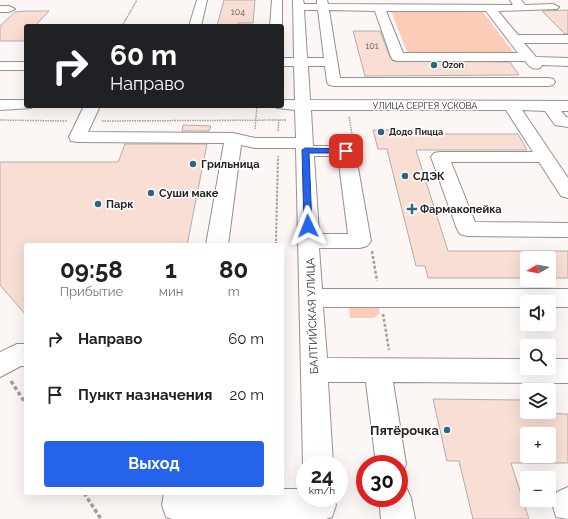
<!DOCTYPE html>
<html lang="ru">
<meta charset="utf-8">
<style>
:root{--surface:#fff;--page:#f2f2f2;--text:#202124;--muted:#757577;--accent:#2563eb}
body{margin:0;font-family:Raleway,sans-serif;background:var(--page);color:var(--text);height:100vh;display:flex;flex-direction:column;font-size:15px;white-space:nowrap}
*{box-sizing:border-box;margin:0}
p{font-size:13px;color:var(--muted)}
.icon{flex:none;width:22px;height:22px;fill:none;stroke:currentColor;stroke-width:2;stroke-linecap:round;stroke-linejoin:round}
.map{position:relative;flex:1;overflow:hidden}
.panel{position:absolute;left:24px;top:243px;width:260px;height:252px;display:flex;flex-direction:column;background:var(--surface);border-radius:4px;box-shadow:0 4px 16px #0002}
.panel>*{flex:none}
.guide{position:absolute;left:24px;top:24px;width:260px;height:84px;border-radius:4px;box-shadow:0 4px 16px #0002;background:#202124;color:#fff;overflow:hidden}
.needle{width:26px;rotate:261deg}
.buttons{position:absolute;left:520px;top:251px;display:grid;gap:8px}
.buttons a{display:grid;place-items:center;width:36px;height:36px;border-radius:4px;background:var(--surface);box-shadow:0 4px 16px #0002;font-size:20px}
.speed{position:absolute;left:296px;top:455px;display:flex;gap:8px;font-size:20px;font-weight:700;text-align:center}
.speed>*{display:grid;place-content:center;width:52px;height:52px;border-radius:50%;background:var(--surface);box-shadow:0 4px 16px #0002;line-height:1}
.speed small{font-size:10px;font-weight:400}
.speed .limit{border:6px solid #d22;background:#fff;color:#111}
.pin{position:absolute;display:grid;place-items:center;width:34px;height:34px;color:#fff;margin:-17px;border-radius:8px;box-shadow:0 2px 6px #0006}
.me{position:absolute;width:44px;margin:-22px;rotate:358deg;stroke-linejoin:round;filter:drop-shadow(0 0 3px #0008)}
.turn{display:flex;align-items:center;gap:14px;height:84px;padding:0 20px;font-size:18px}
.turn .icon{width:52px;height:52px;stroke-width:2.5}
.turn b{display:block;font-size:28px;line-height:34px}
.eta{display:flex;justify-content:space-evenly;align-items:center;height:68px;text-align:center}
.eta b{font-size:24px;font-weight:700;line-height:28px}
.button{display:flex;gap:8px;margin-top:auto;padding:8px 20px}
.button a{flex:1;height:46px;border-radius:4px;background:var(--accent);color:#fff;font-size:16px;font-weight:700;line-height:46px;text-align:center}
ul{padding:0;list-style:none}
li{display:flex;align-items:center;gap:12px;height:56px;padding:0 20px}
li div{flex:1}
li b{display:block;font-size:15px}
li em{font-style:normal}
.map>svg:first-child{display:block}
</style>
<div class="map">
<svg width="568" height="519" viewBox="0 0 568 519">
<rect width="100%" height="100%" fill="#fcf7f5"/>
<g fill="#fbccb7">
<path d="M391,11H482L514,53L407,52Z"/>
<path d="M349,306H378L380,313L374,318H350Z"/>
</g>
<g fill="#f8ded3" stroke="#b2adab" fill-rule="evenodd">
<path d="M224,0H255L253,23H238V26H217Z"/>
<path d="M568,10V34H565L542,11Z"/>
<path d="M26,11H49L35,26H26V41H0V26L15,12Z"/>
<path d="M353,31H380L390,57L393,61L510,62L519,75L365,76Z"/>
<path d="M183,125L211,126L209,131H182Z"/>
<path d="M373,130H425L426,134H518L527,150H416L448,251H568V278H549V258H527V278H428L425,266H416L387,149H378Z"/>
<path d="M125,144H207L187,245H26V315L0,285V162H118Z"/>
<path d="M433,399L521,400L526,413L568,414V463H511L529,519H473L459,461H447ZM527,434H549V456H527Z"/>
</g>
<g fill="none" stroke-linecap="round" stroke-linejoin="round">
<g stroke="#96918f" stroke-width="2">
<g id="minor">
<path d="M197,0H207L201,26H189Z"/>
<path d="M272,0H282V26H270Z"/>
<path d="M293,0H303L304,4H317V0H327L328,4L513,5L510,0H521L525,5L553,4L559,7L557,9L498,11L518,35H568V43H524L536,57L568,58V66L542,65L540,68C532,70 530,67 525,61H398L393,60L391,57L375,11L329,10L340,78H548L553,79L555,82L553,85L548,86H334L329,85L327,82L325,66H308L310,100L568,101V111H561L566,117H568V127L555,125L545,111L522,110L568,178V198L561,196L539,162H451L475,222L568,223V237L467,236L460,234L457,229L431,157L434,153L440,152H533L506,110H311L313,146H346L352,147L355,151L371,241L367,246L360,248H319L322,289H568V307H549V302H527V307H323L327,358L527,359V368H549V359H568V383L393,382L406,464L402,475L399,476V464H376L366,382H328L333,464H305V470L303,464L296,148H255L241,145L228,245H206L224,143L77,142L71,141L69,137L84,106H100L88,132L233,133L255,138H296L295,110L277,108L275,106H282V100H295L294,66H282V58H294ZM304,10H318L324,58H307ZM386,11H486L518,53H403ZM314,156H338L348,234H319Z"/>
<path d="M0,6H9L15,9L9,12H0Z"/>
<rect x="0" y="62" width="26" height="8"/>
<path d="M0,100H26V106H33L31,108L0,110Z"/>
<path d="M17,344H26V366H21L0,377V352Z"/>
<path d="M399,484L406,487L411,498L415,519H381L379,498H399Z"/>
<path d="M568,487V519L556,517L552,503L557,492Z"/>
<path d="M282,489H305V498H333L336,505L332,517L326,519H172L166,517L162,505L164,493H282Z"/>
</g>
</g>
<g stroke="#a39f9d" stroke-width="1.5" stroke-dasharray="1.5 1" stroke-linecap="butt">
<path d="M122,26L137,0"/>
<path d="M349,117L353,140"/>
<path d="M0,120L67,121"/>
<path d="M102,121L287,120"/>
<path d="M255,129L257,106"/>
<path d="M278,131L279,120"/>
</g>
<path stroke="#a39f9d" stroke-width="2" stroke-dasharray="2.5 1.5" stroke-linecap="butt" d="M276,241L278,156"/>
<g stroke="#a39f9d" stroke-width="2.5" stroke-dasharray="3 2" stroke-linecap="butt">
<path d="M276,245V240"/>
<path d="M372,251L377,281"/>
<path d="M383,314L389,350"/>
</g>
<g stroke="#a39f9d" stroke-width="3.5" stroke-dasharray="4 2.5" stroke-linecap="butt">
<path d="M11,381L26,404"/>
<path d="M84,493L101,519"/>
</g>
<use href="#minor" fill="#fff" fill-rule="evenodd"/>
</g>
<path fill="#2563eb" stroke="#184099" d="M305,148L346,149L350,151L346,153H309L312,226L308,229L304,226L302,150Z"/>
<g fill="#2b677e" stroke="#fff" stroke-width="1.5">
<circle cx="434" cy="65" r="4"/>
<circle cx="381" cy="132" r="4"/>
<circle cx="193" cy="164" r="4"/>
<circle cx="405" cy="176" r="4"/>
<circle cx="151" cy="193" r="4"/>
<circle cx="98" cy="204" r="4"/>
<path d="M410 203h4v4h4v4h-4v4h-4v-4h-4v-4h4z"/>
<circle cx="447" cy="430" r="4"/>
</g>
<g text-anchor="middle" stroke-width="3" stroke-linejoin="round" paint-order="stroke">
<g font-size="9" fill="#5a524f">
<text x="238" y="15">104</text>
<text x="372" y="49">101</text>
</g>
<g font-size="9" font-weight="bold" fill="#262423" stroke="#fff" text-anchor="start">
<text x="442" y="68">Ozon</text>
<text x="389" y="135">Додо Пицца</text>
</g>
<g font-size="9" fill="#262423" stroke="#fff">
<text x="425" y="109">УЛИЦА СЕРГЕЯ УСКОВА</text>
</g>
<g font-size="11" font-weight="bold" fill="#262423" stroke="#fff" text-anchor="start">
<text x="201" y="168">Грильница</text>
<text x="413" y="180">СДЭК</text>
<text x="159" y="197">Суши маке</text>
<text x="106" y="208">Парк</text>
<text x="420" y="213">Фармакопейка</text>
</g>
<g font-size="11" fill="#262423" stroke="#fff">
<text transform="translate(312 316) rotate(-92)" y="4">БАЛТИЙСКАЯ УЛИЦА</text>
</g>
<g font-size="13" font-weight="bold" fill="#262423" stroke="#fff" text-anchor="end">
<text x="439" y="435">Пятёрочка</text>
</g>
</g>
</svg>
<div class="buttons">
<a><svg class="needle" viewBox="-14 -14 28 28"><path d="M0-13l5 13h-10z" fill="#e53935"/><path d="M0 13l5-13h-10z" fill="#757577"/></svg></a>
<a><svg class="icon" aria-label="sound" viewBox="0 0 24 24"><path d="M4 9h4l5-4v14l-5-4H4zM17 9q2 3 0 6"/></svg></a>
<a><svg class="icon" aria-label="search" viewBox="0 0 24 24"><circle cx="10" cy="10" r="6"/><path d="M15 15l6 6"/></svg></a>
<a><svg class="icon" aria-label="layers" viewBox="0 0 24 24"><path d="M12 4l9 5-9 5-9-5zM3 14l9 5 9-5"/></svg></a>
<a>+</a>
<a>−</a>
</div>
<div class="speed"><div>24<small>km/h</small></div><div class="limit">30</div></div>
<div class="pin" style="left:346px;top:151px;background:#d93025"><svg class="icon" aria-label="arrive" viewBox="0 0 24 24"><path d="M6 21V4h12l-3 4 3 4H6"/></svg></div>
<svg class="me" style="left:308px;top:226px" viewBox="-20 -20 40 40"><path d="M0-17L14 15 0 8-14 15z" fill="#2563eb" stroke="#fff" stroke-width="4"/></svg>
<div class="guide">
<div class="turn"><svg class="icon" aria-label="right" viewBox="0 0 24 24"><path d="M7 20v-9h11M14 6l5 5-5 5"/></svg><div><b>60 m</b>Направо</div></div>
</div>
<section class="panel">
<div class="eta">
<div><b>09:58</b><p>Прибытие</p></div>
<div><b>1</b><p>мин</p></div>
<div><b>80</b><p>m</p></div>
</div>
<ul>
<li><svg class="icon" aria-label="right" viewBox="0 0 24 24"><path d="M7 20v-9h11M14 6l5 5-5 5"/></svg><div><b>Направо</b></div><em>60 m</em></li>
<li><svg class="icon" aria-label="arrive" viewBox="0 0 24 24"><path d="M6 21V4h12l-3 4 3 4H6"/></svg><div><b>Пункт назначения</b></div><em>20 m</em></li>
</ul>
<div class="button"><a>Выход</a></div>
</section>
</div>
